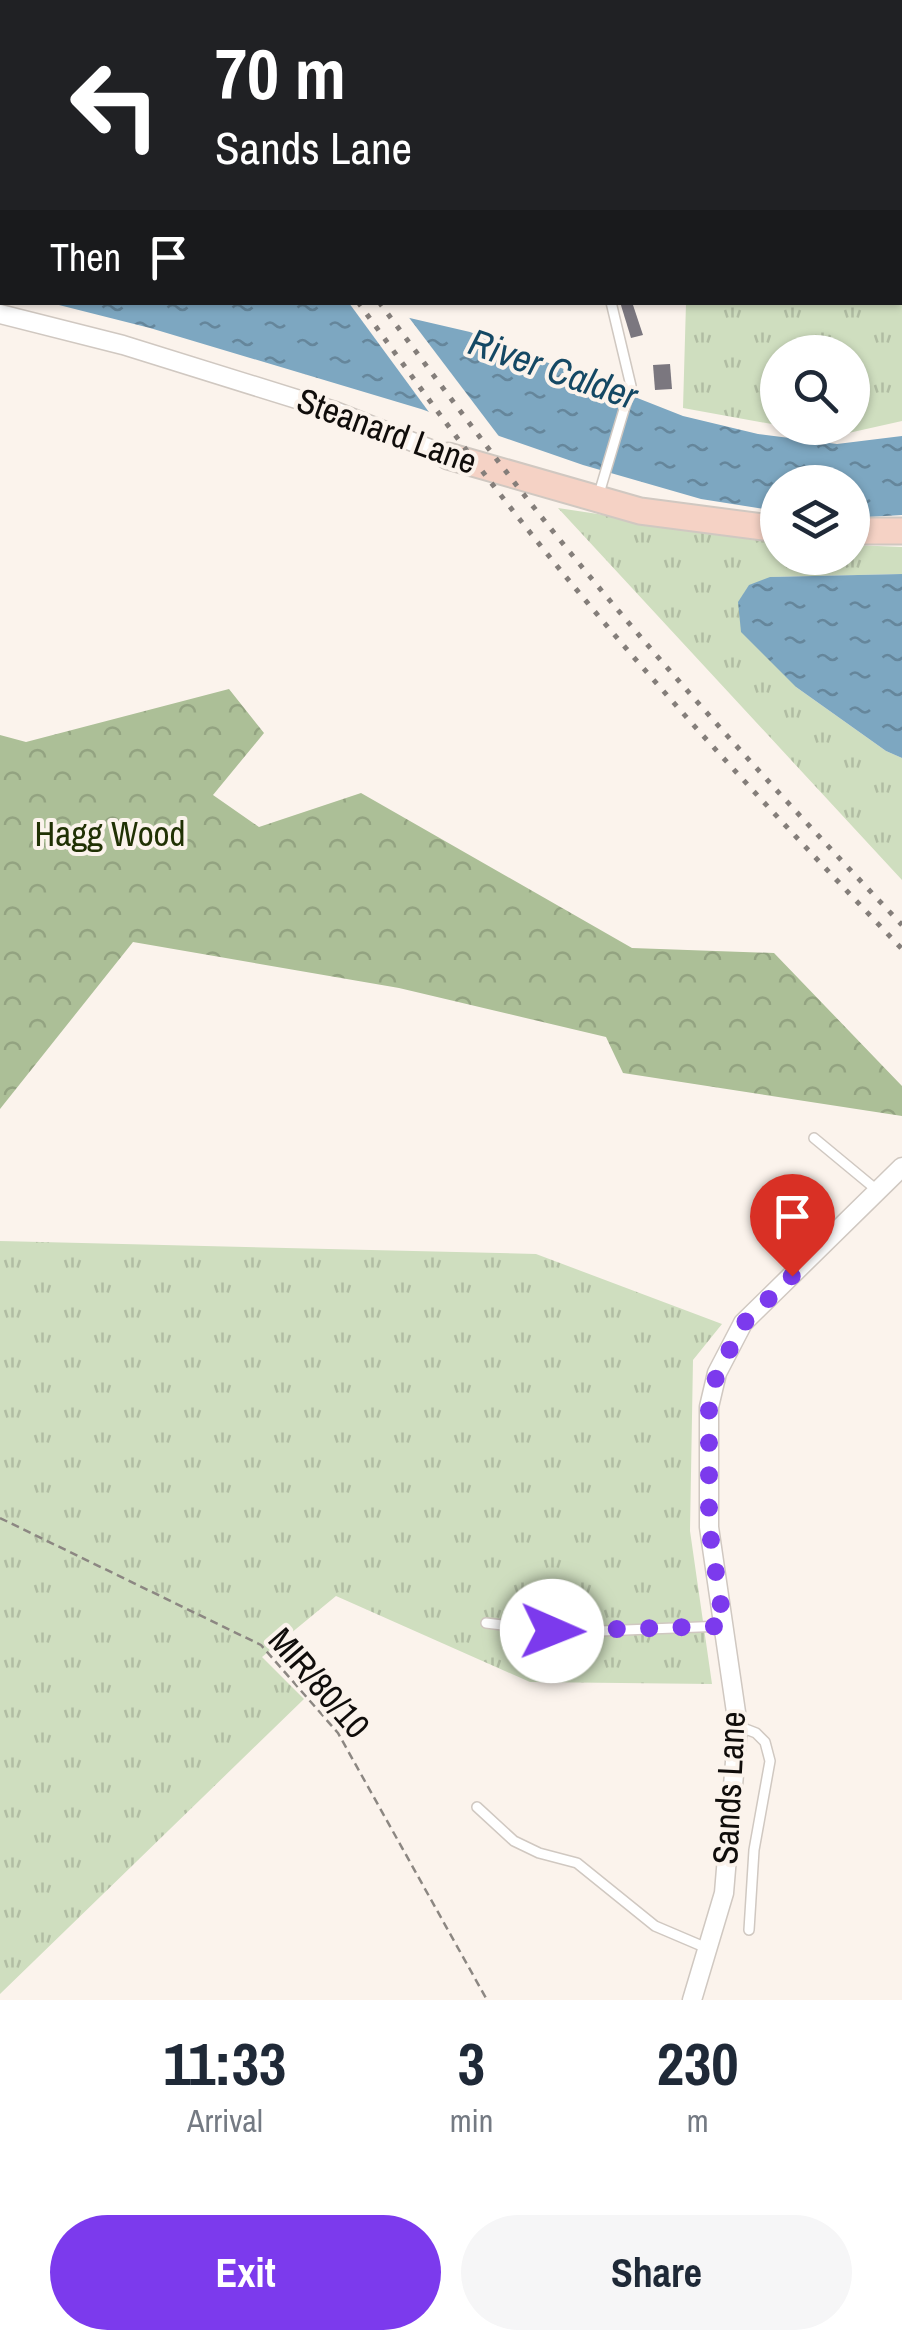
<!DOCTYPE html>
<style>
:root{--surface:#fff;--page:#f6f6f7;--text:#1f2937;--muted:#747a83;--accent:#7c3aed}
body{margin:0;font-family:"Archivo Narrow",sans-serif;background:var(--page);color:var(--text);height:100vh;display:flex;flex-direction:column;font-size:38px;white-space:nowrap}
*{box-sizing:border-box;margin:0}
p{font-size:32px;color:var(--muted)}
.icon{flex:none;width:55px;height:55px;fill:none;stroke:currentColor;stroke-width:2;stroke-linecap:round;stroke-linejoin:round}
.map{position:relative;height:2000px;overflow:hidden}
.side{display:flex;flex-direction:column;background:var(--surface);flex:1}
.side>*{flex:none}
.banner{position:absolute;left:0px;top:0px;width:902px;height:305px;box-shadow:0 2px 8px #0004;background:#202124;color:#fff;overflow:hidden}
.buttons{position:absolute;left:760px;top:335px;display:grid;gap:20px}
.buttons a{display:grid;place-items:center;width:110px;height:110px;border-radius:50%;background:var(--surface);box-shadow:0 2px 8px #0004;font-size:50px}
.pin{position:absolute;display:grid;place-items:center;width:85px;height:85px;color:#fff;margin:-102px -42px;border-radius:50% 50% 50% 0;rotate:-45deg;box-shadow:0 0 10px #0007}
.pin .icon{rotate:45deg}
.me{position:absolute;width:110px;margin:-55px;rotate:91deg;stroke-linejoin:round;filter:drop-shadow(0 0 8px #0008)}
.turn{display:flex;align-items:center;gap:35px;height:210px;padding:0 50px;font-size:45px}
.turn .icon{width:130px;height:130px;stroke-width:2.5}
.turn b{display:block;font-size:70px;line-height:85px}
.then{display:flex;align-items:center;height:95px;padding:0 50px;background:#0003;gap:20px;font-size:38px}
.eta{display:flex;justify-content:space-evenly;align-items:center;height:170px;text-align:center}
.eta b{font-size:60px;font-weight:700;line-height:70px}
.cta{display:flex;gap:20px;margin-top:auto;padding:20px 50px}
.cta a{flex:1;height:115px;border-radius:60px;background:var(--accent);color:#fff;font-size:40px;font-weight:700;line-height:115px;text-align:center}
.cta a+a{background:var(--page);color:var(--text)}
.map>svg:first-child{display:block}
</style>
<div class="map">
<svg width="902" height="2000" viewBox="0 0 902 2000">
<defs>
<pattern id="grass-tufts" width="24" height="20" patternUnits="userSpaceOnUse" patternTransform="scale(2.5)"><rect width="24" height="20" fill="#cfdebf"/><path d="M3 7l-1-3M5 7V3M7 7l1-3M15 17l-1-3M17 17v-4M19 17l1-3" fill="none" stroke="#b1bda3"/></pattern>
<pattern id="forest-crowns" width="20" height="18" patternUnits="userSpaceOnUse" patternTransform="scale(2.5)"><rect width="20" height="18" fill="#acbf97"/><path d="M2 6a3 3 0 1 1 6 0M12 15a3 3 0 1 1 6 0" fill="none" stroke="#93a381"/></pattern>
<pattern id="water-ripples" width="26" height="14" patternUnits="userSpaceOnUse" patternTransform="scale(2.5)"><rect width="26" height="14" fill="#7da7c1"/><path d="M2 4q2-2 4 0t4 0M15 11q2-2 4 0t4 0" fill="none" stroke="#65869b"/></pattern>
</defs>
<rect width="100%" height="100%" fill="#fbf3ec"/>
<g fill="url(#grass-tufts)">
<path d="M0,0L134,2H2V184Z"/>
<path d="M700,0H902V421L835,436L791,428H852V352H778L777,425L683,408L686,303L900,302V2H700Z"/>
<path d="M558,508L777,541L778,558H852L853,545L902,547V574L770,577L796,687L886,751L902,758V880Z"/>
<path d="M0,1241L536,1254L722,1324L693,1360L690,1531L712,1684L530,1682L336,1596L262,1657L304,1699L0,1994Z"/>
</g>
<path fill="url(#forest-crowns)" d="M229,689L264,733L213,795L259,827L361,793L632,948L774,953L902,1086V1116L623,1073L606,1037L399,988L133,942L0,1109V735L26,742Z"/>
<g fill="url(#water-ripples)">
<path d="M51,303H345L470,332L683,416L758,434L837,444L902,436V515L853,518L852,482H778L777,511L701,499L583,465L421,409L150,328Z"/>
<path d="M902,574V758L886,751L796,687L741,632L738,602L749,585L770,577Z"/>
</g>
<path fill="#fbf3ec" d="M367,302L404,311L504,443L434,419L349,303Z"/>
<g fill="#7b777f">
<path d="M620,302H632L643,335L631,338Z"/>
<path d="M670,364L672,389L655,390L653,365Z"/>
</g>
<g fill="none" stroke-linecap="round" stroke-linejoin="round">
<g stroke="#d0c8c1" stroke-width="12">
<g id="lane">
<path d="M446,0L448,2"/>
<path d="M558,0V2"/>
<path d="M598,497L631,386L611,302"/>
<path d="M814,1138L878,1191"/>
<path d="M486,1623L552,1631H601L723,1626"/>
<path d="M738,1726L756,1733L765,1742L770,1761L754,1850L749,1930"/>
<path d="M477,1807L514,1841L539,1853L577,1863L655,1926L709,1949"/>
</g>
</g>
<g stroke="#d0c8c1" stroke-width="21">
<g id="street">
<path d="M0,314L123,345L335,411L448,456"/>
<path d="M692,2000L724,1893L738,1726L709,1527V1407L717,1373L743,1323L902,1167"/>
</g>
</g>
<g stroke="#d0c8c1" stroke-width="29">
<g id="secondary">
<path d="M448,456L640,511L778,529"/>
<path d="M852,531H902"/>
</g>
</g>
<path stroke="#8c8782" stroke-width="2.5" stroke-dasharray="8 5" stroke-linecap="butt" d="M0,1518L261,1645L338,1733L487,2000"/>
<use href="#lane" stroke="#fff" stroke-width="9"/>
<use href="#street" stroke="#fff" stroke-width="18"/>
<use href="#secondary" stroke="#f5d2c5" stroke-width="25"/>
<g stroke="#847e7a" stroke-width="5" stroke-dasharray="5 10" stroke-linecap="butt">
<path d="M151,0L152,2"/>
<path d="M173,0L175,2"/>
<path d="M358,302C406,368 453,434 503,498C626,657 764,804 902,949"/>
<path d="M379,302C426,365 473,429 521,491C639,642 770,785 902,925"/>
</g>
</g>
<g fill="none" stroke-linecap="round" stroke-linejoin="round">
<path stroke="#7c3aed" stroke-width="18" stroke-dasharray="0 32.4" d="M552,1631L724,1626L709,1527V1407L717,1373L744,1323L792,1276"/>
</g>
<g text-anchor="middle" stroke-width="8" stroke-linejoin="round" paint-order="stroke">
<g font-size="35" fill="#100d0b" stroke="#fbf3ec">
<text transform="translate(387 431) rotate(20)" y="12">Steanard Lane</text>
<text transform="translate(319 1683) rotate(49)" y="12">MIR/80/10</text>
<text transform="translate(729 1788) rotate(-87)" y="12">Sands Lane</text>
</g>
<g font-size="35" fill="#203104" stroke="#fbf3ec">
<text x="110" y="846">Hagg Wood</text>
</g>
<g font-size="38" font-style="italic" fill="#144864" stroke="#fbf3ec">
<text transform="translate(553 369) rotate(19)" y="13">River Calder</text>
</g>
</g>
</svg>
<div class="buttons">
<a><svg class="icon" aria-label="search" viewBox="0 0 24 24"><circle cx="10" cy="10" r="6"/><path d="M15 15l6 6"/></svg></a>
<a><svg class="icon" aria-label="layers" viewBox="0 0 24 24"><path d="M12 4l9 5-9 5-9-5zM3 14l9 5 9-5"/></svg></a>
</div>
<div class="pin" style="left:792px;top:1276px;background:#d93025"><svg class="icon" aria-label="arrive" viewBox="0 0 24 24"><path d="M6 21V4h12l-3 4 3 4H6"/></svg></div>
<svg class="me" style="left:552px;top:1631px" viewBox="-20 -20 40 40"><circle r="19" fill="#fff"/><path d="M0-13L10 11 0 6-10 11z" fill="#7c3aed"/></svg>
<div class="banner">
<div class="turn"><svg class="icon" aria-label="left" viewBox="0 0 24 24"><path d="M17 20v-9H6M10 6l-5 5 5 5"/></svg><div><b>70 m</b>Sands Lane</div></div>
<div class="then">Then<svg class="icon" aria-label="arrive" viewBox="0 0 24 24"><path d="M6 21V4h12l-3 4 3 4H6"/></svg></div>
</div>
</div>
<section class="side">
<div class="eta">
<div><b>11:33</b><p>Arrival</p></div>
<div><b>3</b><p>min</p></div>
<div><b>230</b><p>m</p></div>
</div>
<div class="cta"><a>Exit</a><a>Share</a></div>
</section>
